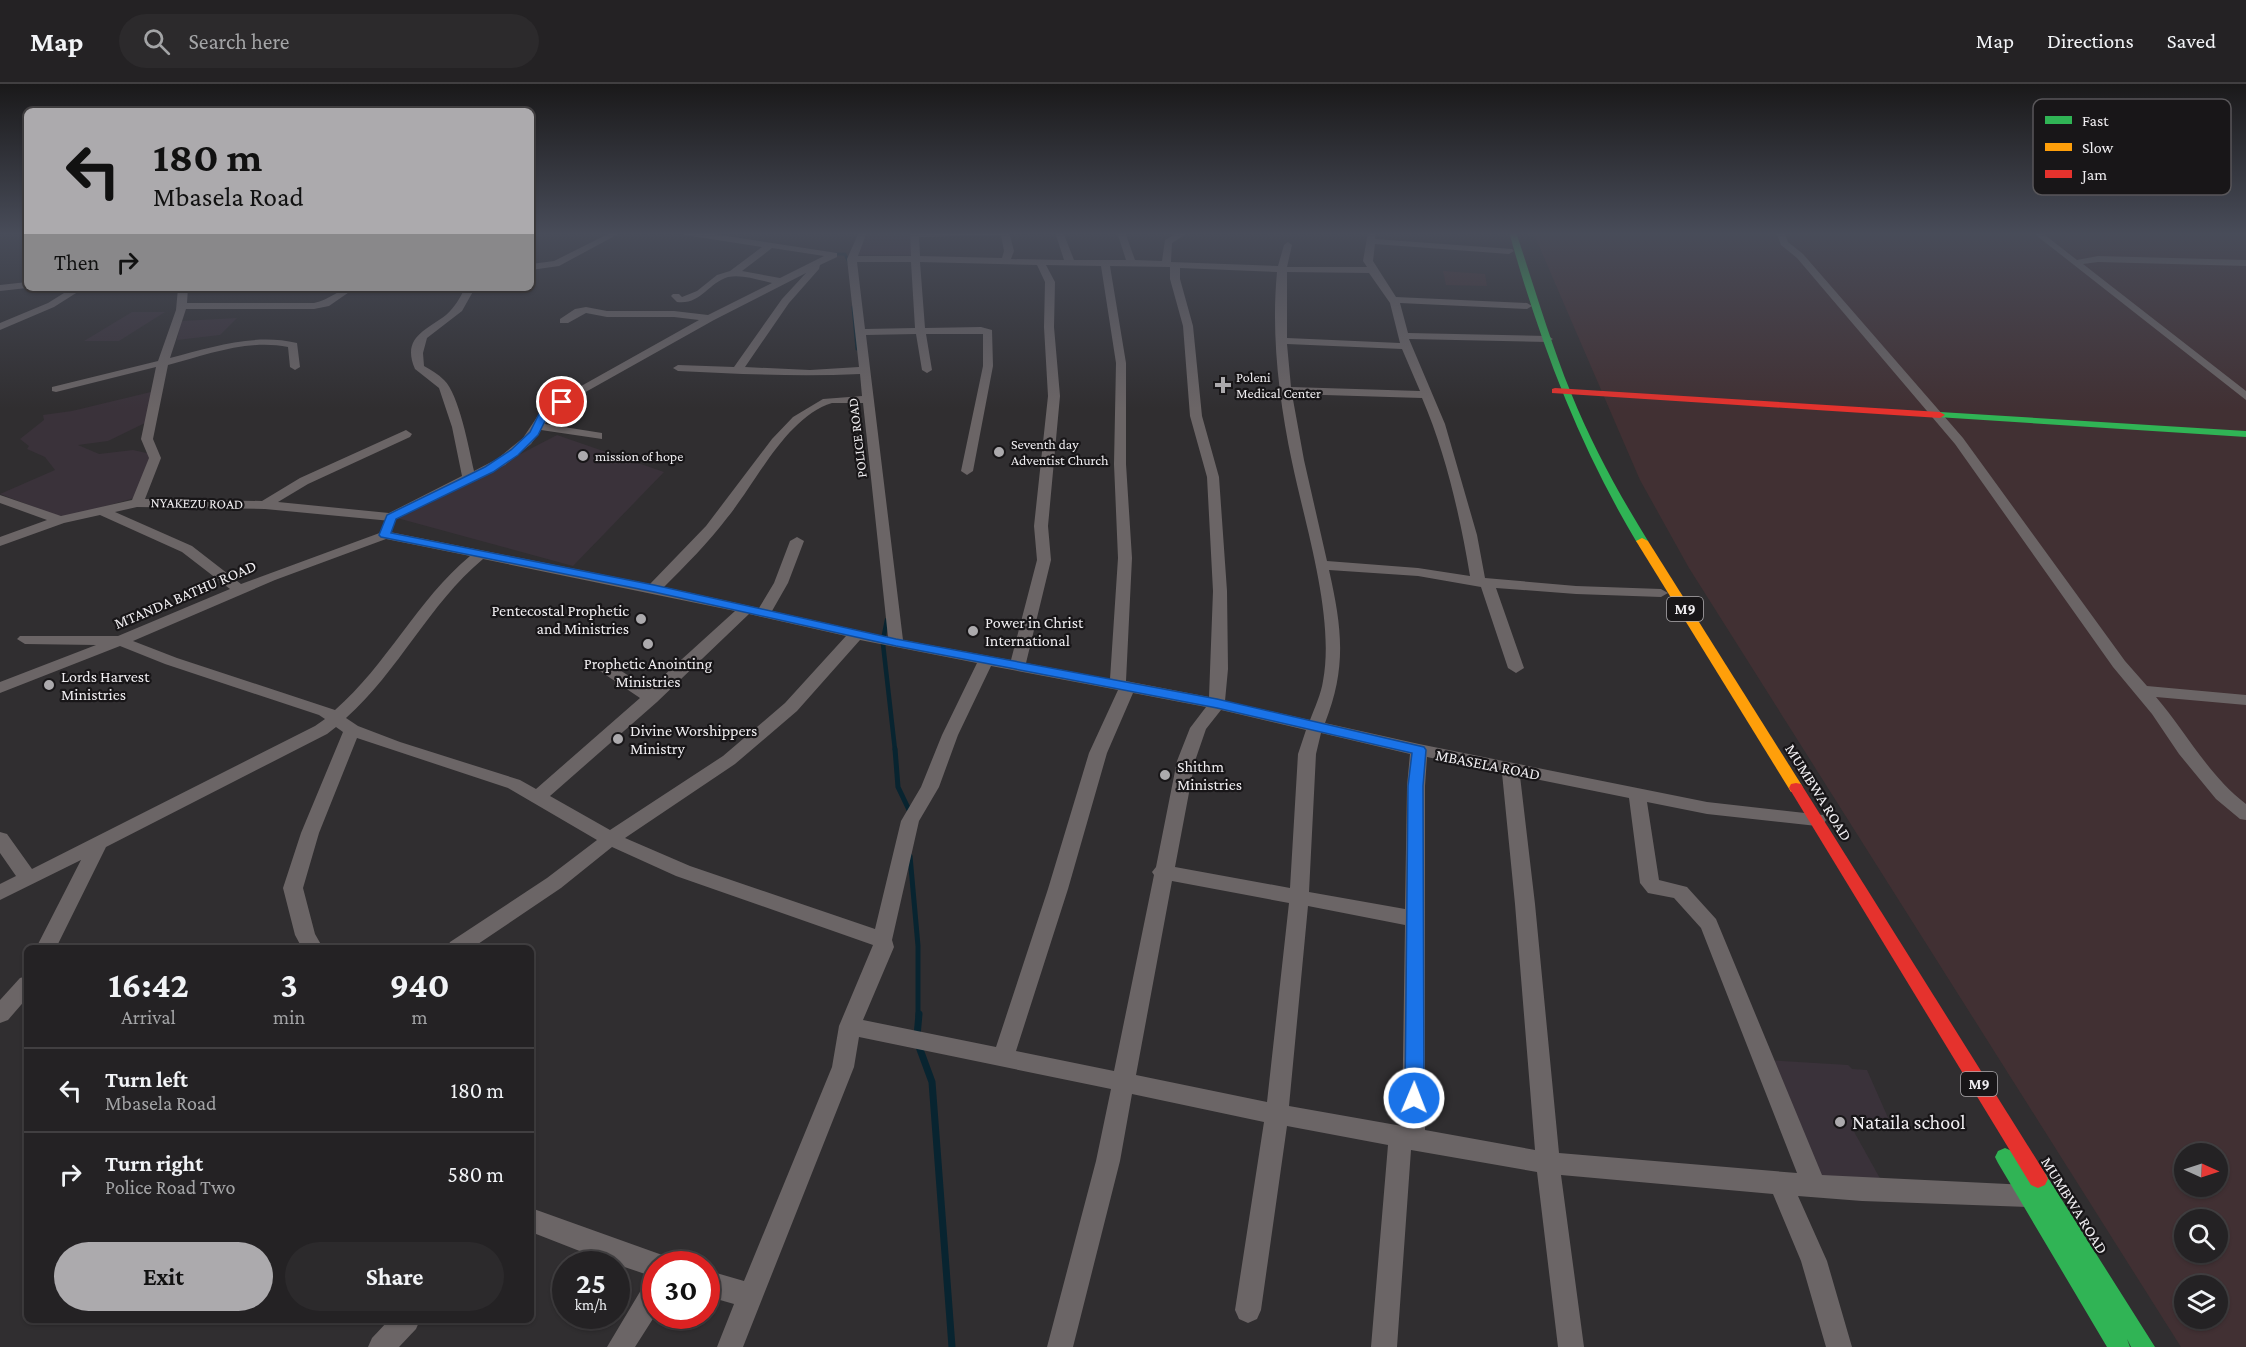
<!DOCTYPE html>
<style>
:root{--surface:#242224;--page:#2c2a2c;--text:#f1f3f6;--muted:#a3a4a6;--line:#413f41;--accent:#acaaad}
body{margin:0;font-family:"Crimson Pro",serif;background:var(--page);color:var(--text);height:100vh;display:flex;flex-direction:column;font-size:22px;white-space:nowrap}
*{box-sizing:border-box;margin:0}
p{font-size:20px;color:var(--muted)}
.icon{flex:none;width:33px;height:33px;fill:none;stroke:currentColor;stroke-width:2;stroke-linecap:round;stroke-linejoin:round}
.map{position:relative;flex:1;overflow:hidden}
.panel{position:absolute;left:24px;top:861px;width:510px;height:378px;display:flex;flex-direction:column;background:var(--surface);border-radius:9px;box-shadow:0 2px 4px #0004,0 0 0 2px var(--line)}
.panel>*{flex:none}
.guide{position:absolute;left:24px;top:24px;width:510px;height:183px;border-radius:9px;box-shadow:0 2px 4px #0004,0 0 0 2px var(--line);background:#acaaad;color:#111;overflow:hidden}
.needle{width:39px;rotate:93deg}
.buttons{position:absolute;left:2174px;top:1059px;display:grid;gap:12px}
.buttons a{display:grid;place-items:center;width:54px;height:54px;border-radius:50%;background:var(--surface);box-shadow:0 2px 4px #0004,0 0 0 2px var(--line);font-size:30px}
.speed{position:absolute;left:552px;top:1167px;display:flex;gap:12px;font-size:30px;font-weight:700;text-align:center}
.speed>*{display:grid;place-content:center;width:78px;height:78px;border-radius:50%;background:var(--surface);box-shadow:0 2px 4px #0004,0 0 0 2px var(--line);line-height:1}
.speed small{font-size:15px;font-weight:400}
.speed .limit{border:9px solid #d22;background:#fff;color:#111}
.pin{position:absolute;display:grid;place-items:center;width:51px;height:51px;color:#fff;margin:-26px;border:3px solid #fff;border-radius:50%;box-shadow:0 2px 6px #0007}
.me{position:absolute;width:66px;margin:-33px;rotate:1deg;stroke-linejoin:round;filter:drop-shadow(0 0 4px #0008)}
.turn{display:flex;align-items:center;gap:21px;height:126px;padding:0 30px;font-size:27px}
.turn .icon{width:78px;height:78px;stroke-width:2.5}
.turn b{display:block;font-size:42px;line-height:51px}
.then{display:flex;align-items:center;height:57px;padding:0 30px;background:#0003;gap:12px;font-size:22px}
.eta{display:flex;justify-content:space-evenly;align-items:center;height:102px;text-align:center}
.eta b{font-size:36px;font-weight:700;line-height:42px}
.primary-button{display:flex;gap:12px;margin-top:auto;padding:12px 30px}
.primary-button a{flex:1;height:69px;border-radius:36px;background:var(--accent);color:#111;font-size:24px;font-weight:700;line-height:69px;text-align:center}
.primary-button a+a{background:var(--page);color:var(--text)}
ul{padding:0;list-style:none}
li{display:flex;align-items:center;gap:18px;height:84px;padding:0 30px;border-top:2px solid var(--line)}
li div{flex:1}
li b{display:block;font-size:22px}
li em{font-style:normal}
header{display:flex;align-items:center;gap:36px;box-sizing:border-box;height:84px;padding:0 30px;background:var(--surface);border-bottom:2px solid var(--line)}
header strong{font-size:28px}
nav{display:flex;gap:33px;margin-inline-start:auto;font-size:21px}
.search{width:420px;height:54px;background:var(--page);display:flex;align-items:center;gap:15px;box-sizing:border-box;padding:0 21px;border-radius:33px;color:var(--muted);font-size:22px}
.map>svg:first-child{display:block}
</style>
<header>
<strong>Map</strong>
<div class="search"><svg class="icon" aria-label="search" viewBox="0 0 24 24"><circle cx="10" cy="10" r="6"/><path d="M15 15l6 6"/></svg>Search here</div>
<nav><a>Map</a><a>Directions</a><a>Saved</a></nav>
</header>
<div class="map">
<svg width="2246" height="1263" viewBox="0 0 2246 1263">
<rect width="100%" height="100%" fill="#302e30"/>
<g fill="#3a323a">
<path d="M132,228H165L119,257H84Z"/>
<path d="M237,234L220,251L177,256L181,237Z"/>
<path d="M155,307L145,339L108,357L78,361L99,370L133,366L151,370L134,414L69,433L55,431L0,410L55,386L45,373L27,365L29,362L20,355L44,336L43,331L72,327Z"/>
<path d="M557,351L664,388L573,482L397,434Z"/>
<path d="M1766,976L1848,981L1852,985L1867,986L1893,1045L1852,1044L1882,1098L1816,1096Z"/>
</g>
<g fill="#413033" fill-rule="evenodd">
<path d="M1533,148H2246V1263H2181L1689,484L1640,396ZM2184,1070H2217V1102H2184ZM2184,1136H2217V1168H2184ZM2184,1202H2217V1234H2184Z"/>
<path d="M1443,187L1485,190L1487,202L1446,201Z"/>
</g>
<path fill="#3d313c" d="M868,148H911V171H859L860,163Z"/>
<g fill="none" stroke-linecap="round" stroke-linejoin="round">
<g stroke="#082430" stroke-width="3">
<path d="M675,148L688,150"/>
<path d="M833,170H845L849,179"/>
<path d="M853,223L857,265"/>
</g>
<g stroke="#082430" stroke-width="4.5">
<path d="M884,551L887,536"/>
<path d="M883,560L895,666"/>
</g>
<g stroke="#082430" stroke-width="5">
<path d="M895,665L898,703L910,728"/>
<path d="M910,772L918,862V932"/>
</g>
<g stroke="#082430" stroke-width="7">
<path d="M917,952L919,930"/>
<path d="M918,960L932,998L952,1263"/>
</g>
<g fill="#6b6566" fill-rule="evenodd">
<path d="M612,148H622L559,182L531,186V180L554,177Z"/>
<path d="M681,148H701L837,169V173L820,181L819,185L789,219L745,283L810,286L859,283L847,175L859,148H867L858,172H911L910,148H1009L1014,167L1011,175L1064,176L1055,148H1063L1074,176H1126L1117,148H1125L1135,176L1162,177L1165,156L1179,148H1189L1172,159L1171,178L1278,182L1284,161L1288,158L1292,161L1287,183H1367L1363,177L1368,148H1376L1375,155L1512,165L1514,167L1509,170L1375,160L1373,177L1396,213L1527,219L1532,222L1527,225L1400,219L1408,249L1548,252L1553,255L1548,258L1409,255L1445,340L1477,451L1485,494L1576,502L1661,505L1668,509L1661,513L1576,510L1496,504L1524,584L1516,589L1508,584L1481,503L1418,492L1329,486C1342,544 1347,583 1325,639L1419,660L1707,718L1823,731L1826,736L1823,741L1817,742L1707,730L1647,718L1659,796L1687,803L1716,835L1822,1091L2028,1101L2037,1104L2040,1112L2037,1120L2028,1123L1862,1117L1798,1112L1827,1177L1852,1263H1826L1801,1177L1773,1110L1561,1091L1584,1263H1558L1537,1088L1411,1066L1397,1263H1371L1388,1061L1287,1042L1261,1226L1257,1235L1248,1239L1239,1235L1235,1226L1264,1038L1132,1010L1120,1077L1073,1263H1047L1096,1077L1111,1005L859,953L854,983L743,1263H717L734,1220L706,1212V1186L744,1197L832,983L839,942L873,861L676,792L612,763L561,804L472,864H447L450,858L547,794L597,756L508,704L357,654L319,749L303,804L315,850L323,864H302L295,851L283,804L301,749L343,648L336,643L327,650L106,763L56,864H36L81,776L0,816V800L16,792L0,769V748L7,750L32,785L315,642L325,635L319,631L165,580L120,562L0,609V598L96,561L25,560L17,555L20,552H118L230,505L182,468L100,431L64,439L0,462V453L47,436L0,419V411L61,432L132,416L149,374L141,355L156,283L56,308L52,307V303L158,277L176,226L178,204H188L187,219H314C330,216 338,204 355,204L329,222L314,225H186L170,274C212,263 254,249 297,259L300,283L295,286L290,283L288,263C247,255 207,271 168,281L153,355L161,374L145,415L262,417L300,394L406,346L412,350L410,353L308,400L278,418L389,429L462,392L452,343L439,304L415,285C401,253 427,246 446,231C455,223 460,214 465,204H475L462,227L427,254L423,269L424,282C431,286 438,290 444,296C459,310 469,365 474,387L497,375L523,354L539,330L558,315L699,236L674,233H607L586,229L568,239H560V235L575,225L586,223L607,227H674L708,231L772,199C758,196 742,190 728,193C708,199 701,221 677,218L671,212L673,210H679L682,213L697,207L717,191L730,187L762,163L685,151ZM1001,151L1004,167L1002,174L920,172L919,153ZM772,164L824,172L780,194L742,187ZM857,178H911L915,244L865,245ZM920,178L1037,181L1045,198L1044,243L1048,312L1034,442L1037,476L1011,576L903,556L866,251L916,250L922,286L927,289L932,286L926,250H983V282L961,387L967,391L973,387L993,282L992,246L981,243L925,244ZM1046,181L1101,182L1116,279L1114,380L1118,474L1110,595L1026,579L1051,476L1048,442L1060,312L1054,243L1055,198ZM1110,182L1170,183V195L1183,242L1190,332L1207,393L1213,507L1209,613L1126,597L1132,474L1126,380V279ZM1180,184L1277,188C1271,250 1279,316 1292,378C1305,441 1335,533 1323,597C1321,610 1315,623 1310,636L1225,617L1228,585L1227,507L1219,393L1202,332L1193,242L1180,195ZM1287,188L1369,189L1390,219L1400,259L1287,254ZM806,189L782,215L734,283L678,281L673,284L678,287C739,290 799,293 860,290L862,312L823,315L793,333L772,355L706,442L650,500L385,447L241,500L192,462L115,428L137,423L265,425L391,437L505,381L531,360L541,346L602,355V349L545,340L548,334L566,319L714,236ZM1287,260L1402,265L1420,307L1291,303ZM1292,310L1422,314C1446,370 1460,432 1470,492L1418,484L1327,477L1304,376ZM832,319H863L888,553L772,527L788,499L804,457L797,453L790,457L774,499L759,524L664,503C686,481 708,459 727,434C756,399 786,333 832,319ZM386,455L470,472C417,516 387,581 335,626L177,574L133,557L275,496ZM483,475L735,527L649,605L609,579H597L595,582L597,585L640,614L536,705L520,696L400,658L358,642L346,634C399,587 429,520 483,475ZM749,530L846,552L785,619L723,672L610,746L550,712L657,618ZM860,556L977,579L942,651L921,703L901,737L875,845L690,782L625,754L735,680L797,627ZM991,582L1118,606L1089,669L1048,805L996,963L863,936L894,863L892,856L919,737L939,703L958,651ZM1133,609L1206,623L1190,644L1177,677L1156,783L1152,788L1154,791L1114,987L1016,967L1068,805L1107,669ZM1221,626L1306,646L1298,670L1290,804L1175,783L1195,677L1206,645ZM1321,649L1410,670L1407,702L1405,825L1309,808L1316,670ZM1427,673L1502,689L1515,820L1535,1066L1425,1046V702ZM1520,692L1629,714L1640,799L1648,809L1674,814L1701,844L1797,1089L1559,1069L1535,820ZM1172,797L1289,819L1267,1018L1136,991ZM1308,822L1405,841L1402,1042L1289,1022Z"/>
<path d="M1776,148H1784L1788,158L1803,170L1963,354L2125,577L2147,602L2246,611V621L2156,613C2187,649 2208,691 2246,720V736L2240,735L2216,715L2179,670L2152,630L2113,583L1955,360L1797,174L1781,161Z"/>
<path d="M2032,148H2041L2077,176L2098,172L2246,176V182L2098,178L2083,180L2246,307V316Z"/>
<path d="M27,198V204L0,207V201Z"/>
<path d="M72,204H84L54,223L0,246V239L48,219Z"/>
<path d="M27,892V914L8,936L0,939V916L20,894Z"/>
<path d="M531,1124L665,1172L668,1180H656V1230L635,1263H607L647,1196L654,1193L595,1173L531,1148Z"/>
<path d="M389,1236H420L416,1245L399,1263H368L372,1254Z"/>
</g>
<g fill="#30b455" fill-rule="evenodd">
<path d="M1509,148H1516C1534,202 1550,257 1571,309C1592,361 1619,410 1648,457L1646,459H1638L1636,457C1578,360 1539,256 1509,148Z"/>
<path d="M1940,328L2246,347V353L1937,333V329Z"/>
<path d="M2005,1064L2012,1067L2029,1094L2031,1089L2038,1086L2045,1089L2155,1263H2131L2127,1255L2130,1263H2107L1998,1079L1995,1073L1998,1067Z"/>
</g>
<path fill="#ff9f0a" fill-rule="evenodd" d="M1642,454L1648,457L1801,700L1803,704L1801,708H1791L1636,457Z"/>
<g fill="#e5322d" fill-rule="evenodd">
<path d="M1555,304L1940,328L1945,331L1940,334L1552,309V305Z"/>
<path d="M1796,699L1801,700L2045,1089L2048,1095L2045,1101L2038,1104L2031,1101L1789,704L1791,700Z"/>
</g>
</g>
<linearGradient id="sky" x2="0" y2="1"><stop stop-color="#1a191a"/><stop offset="0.46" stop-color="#484c59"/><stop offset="1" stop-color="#484c59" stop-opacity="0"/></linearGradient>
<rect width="2246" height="325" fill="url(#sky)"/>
<path fill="#1a73e8" stroke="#114b97" stroke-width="1.5" d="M558,316L566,318L547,333L538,351L518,371L493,388L396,435L391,449L654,501L896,555L1217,615L1424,663L1426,666L1423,702L1424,1014L1421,1020L1414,1022L1408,1020L1405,1014L1408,702L1412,669L1217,624L896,562L654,508L381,453L379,451L387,431L485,383L511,366L530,348L539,330Z"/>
<g fill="#acaaad" stroke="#181618" stroke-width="2">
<path d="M1220 292h6v6h6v6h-6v6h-6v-6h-6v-6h6z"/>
<circle cx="999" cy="368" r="6"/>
<circle cx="583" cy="372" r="6"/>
<circle cx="641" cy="535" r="6"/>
<circle cx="973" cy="547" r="6"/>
<circle cx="648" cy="560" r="6"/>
<circle cx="49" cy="601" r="6"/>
<circle cx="618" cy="655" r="6"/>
<circle cx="1165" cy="691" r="6"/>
<circle cx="1840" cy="1038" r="6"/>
</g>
<g text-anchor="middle" stroke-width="4.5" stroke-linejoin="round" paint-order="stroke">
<g font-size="14" fill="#efedf0" stroke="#181618" text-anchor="start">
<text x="1236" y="298">Poleni<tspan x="1236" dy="16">Medical Center</tspan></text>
<text x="1011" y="365">Seventh day<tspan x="1011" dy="16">Adventist Church</tspan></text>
<text x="595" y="377">mission of hope</text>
</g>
<g font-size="14" fill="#efedf0" stroke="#181618">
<text transform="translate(857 354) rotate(-97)" y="5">POLICE ROAD</text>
<text transform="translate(197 419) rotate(1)" y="5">NYAKEZU ROAD</text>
</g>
<g fill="#181618" stroke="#aeacaf" stroke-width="1.5">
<rect x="1667" y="513" width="36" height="24" rx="4.5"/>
<rect x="1961" y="988" width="36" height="24" rx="4.5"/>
</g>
<g font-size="15" font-weight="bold" fill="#efedf0">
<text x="1685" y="530">M9</text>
<text x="1979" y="1005">M9</text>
</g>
<g font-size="16" fill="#efedf0" stroke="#181618">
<text transform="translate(185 510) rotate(-23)" y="6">MTANDA BATHU ROAD</text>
<text transform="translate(1488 680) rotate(11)" y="6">MBASELA ROAD</text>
<text transform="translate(1819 708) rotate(58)" y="6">MUMBWA ROAD</text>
<text transform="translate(2075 1121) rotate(58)" y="6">MUMBWA ROAD</text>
</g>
<g font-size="16" fill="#efedf0" stroke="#181618" text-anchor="start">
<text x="629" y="532" text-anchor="end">Pentecostal Prophetic<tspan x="629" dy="18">and Ministries</tspan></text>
<text x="985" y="544">Power in Christ<tspan x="985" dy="18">International</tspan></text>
<text x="648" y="585" text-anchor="middle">Prophetic Anointing<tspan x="648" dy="18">Ministries</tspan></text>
<text x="61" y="598">Lords Harvest<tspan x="61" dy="18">Ministries</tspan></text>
<text x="630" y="652">Divine Worshippers<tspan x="630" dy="18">Ministry</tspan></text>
<text x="1177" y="688">Shithm<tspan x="1177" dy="18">Ministries</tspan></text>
</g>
<g font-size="20" fill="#efedf0" stroke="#181618" text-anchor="start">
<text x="1852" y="1045">Nataila school</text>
</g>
</g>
<rect x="2033" y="15" width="198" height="96" rx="9" fill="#181618" stroke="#585659" stroke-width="1.5"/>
<rect x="2045" y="32" width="27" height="8" fill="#30b455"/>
<rect x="2045" y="59" width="27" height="8" fill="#ff9f0a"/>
<rect x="2045" y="86" width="27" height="8" fill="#e5322d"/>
<g font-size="16" fill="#efedf0">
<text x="2082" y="42">Fast</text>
<text x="2082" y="69">Slow</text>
<text x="2082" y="96">Jam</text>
</g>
</svg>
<div class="buttons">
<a><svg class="needle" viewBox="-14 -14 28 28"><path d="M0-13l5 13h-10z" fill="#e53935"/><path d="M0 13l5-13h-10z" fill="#a3a4a6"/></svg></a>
<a><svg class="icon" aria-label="search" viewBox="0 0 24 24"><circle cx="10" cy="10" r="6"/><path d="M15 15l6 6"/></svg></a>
<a><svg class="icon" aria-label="layers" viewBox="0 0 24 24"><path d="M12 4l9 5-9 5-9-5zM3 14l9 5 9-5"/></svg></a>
</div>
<div class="speed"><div>25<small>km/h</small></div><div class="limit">30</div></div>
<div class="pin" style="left:562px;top:318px;background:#d93025"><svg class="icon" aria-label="arrive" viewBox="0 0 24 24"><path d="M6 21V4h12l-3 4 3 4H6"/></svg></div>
<svg class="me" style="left:1414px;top:1014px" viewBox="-20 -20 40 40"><circle r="17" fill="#1a73e8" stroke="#fff" stroke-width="3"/><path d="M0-11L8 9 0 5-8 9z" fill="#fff"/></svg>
<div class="guide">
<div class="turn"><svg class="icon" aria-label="left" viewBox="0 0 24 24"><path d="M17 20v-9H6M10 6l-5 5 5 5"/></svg><div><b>180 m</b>Mbasela Road</div></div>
<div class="then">Then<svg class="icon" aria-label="right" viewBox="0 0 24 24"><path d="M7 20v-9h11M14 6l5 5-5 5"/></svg></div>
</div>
<section class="panel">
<div class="eta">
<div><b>16:42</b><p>Arrival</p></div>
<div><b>3</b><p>min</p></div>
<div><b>940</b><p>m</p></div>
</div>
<ul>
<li><svg class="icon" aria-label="left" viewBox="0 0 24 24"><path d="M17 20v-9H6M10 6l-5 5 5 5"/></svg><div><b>Turn left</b><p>Mbasela Road</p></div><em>180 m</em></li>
<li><svg class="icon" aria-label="right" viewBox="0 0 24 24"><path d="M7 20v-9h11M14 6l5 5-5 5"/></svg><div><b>Turn right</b><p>Police Road Two</p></div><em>580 m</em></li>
</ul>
<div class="primary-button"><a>Exit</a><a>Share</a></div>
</section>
</div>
